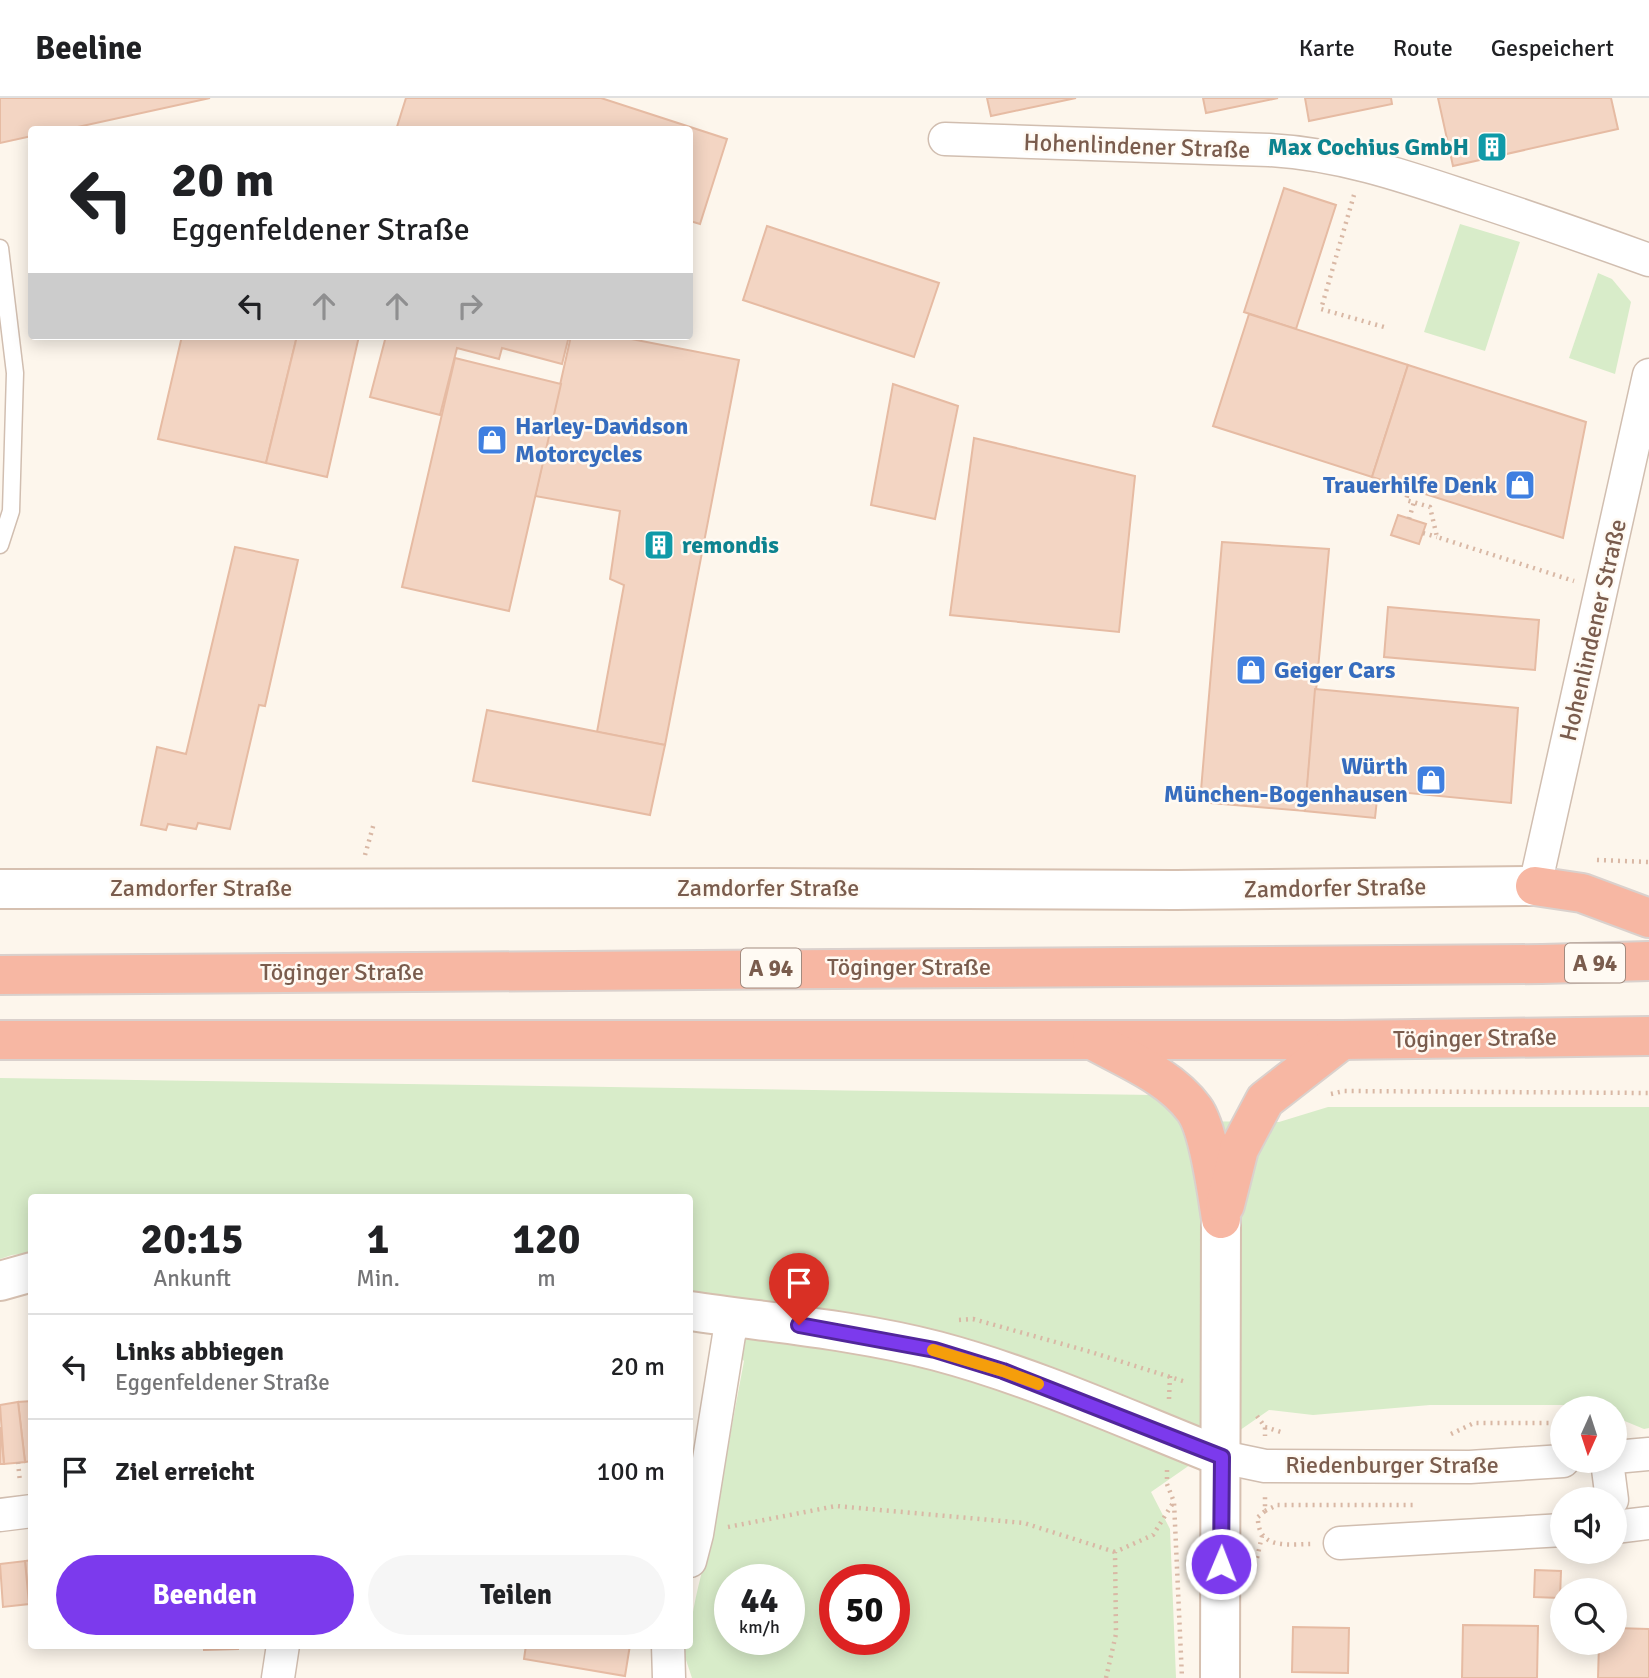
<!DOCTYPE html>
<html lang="de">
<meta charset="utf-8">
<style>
:root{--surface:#fff;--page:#f6f6f6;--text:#202124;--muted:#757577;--line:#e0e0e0;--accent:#7c3aed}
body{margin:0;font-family:Signika,sans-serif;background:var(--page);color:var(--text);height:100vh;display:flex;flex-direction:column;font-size:26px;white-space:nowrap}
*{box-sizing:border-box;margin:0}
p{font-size:23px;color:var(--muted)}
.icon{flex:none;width:38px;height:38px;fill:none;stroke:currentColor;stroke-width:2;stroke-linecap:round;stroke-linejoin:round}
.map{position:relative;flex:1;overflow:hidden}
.side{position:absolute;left:28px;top:1096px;width:665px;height:455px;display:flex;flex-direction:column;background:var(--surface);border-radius:7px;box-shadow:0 4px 18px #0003}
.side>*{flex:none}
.hud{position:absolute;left:28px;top:28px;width:665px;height:214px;border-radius:7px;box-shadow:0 4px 18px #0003;background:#fff;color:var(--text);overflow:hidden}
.needle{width:46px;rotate:183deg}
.controls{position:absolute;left:1550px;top:1298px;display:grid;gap:14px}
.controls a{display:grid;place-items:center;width:77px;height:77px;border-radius:50%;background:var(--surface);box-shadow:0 4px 18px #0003;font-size:35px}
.speed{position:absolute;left:714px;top:1466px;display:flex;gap:14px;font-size:35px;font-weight:700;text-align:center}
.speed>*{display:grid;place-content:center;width:91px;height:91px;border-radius:50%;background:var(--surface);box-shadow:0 4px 18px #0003;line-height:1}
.speed small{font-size:18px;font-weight:400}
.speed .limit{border:10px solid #d22;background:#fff;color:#111}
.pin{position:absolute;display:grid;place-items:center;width:60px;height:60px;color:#fff;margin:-72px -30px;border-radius:50% 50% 50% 0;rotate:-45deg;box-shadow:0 0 7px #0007}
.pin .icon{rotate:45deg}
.me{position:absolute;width:77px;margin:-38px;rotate:1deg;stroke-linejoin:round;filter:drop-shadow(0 0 5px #0008)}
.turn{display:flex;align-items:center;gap:24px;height:147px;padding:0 28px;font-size:32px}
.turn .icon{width:91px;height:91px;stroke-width:2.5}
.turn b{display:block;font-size:49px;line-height:60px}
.lanes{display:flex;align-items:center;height:66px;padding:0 28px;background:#0003;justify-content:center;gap:35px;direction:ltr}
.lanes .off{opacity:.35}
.eta{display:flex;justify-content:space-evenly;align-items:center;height:119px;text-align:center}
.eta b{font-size:42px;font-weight:800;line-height:49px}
.button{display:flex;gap:14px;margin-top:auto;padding:14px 28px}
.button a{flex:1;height:80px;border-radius:42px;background:var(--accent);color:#fff;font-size:28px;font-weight:800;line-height:80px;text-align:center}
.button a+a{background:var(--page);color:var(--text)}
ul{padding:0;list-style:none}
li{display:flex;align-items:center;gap:21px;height:105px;padding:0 28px;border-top:2px solid var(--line)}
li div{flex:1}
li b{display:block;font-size:26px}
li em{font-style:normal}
header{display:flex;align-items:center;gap:42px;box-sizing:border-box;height:98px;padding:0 35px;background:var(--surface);border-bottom:2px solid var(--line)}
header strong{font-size:33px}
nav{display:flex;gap:38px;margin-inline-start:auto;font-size:24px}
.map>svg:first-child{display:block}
</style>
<header>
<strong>Beeline</strong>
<nav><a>Karte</a><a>Route</a><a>Gespeichert</a></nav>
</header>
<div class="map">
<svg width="1649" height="1580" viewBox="0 0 1649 1580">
<rect width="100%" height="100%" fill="#fdf6ec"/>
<g fill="#d8ecc9" fill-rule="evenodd">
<path d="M1460,126L1520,144L1485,253L1424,234Z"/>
<path d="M1598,175L1612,181L1631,204L1615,276L1569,260Z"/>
<path d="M0,980L1154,997L1185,1023L1279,1024L1328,1009H1649V1330L1644,1331L1615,1319V1311H1594L1585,1307H1430L1313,1317L1269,1312L1151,1394L1170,1431L1176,1580H692L684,1556L686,1547H690C690,1514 700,1484 707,1452C721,1390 732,1326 744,1263L690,1204V1099H32L31,1155L12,1157L0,1161ZM730,1482H789V1542H730ZM835,1482H894V1542H835Z"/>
</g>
<g fill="#f3d5c3" stroke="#e6bba3" stroke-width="2">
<path d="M0,0H210L64,32H32V38L0,45Z"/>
<path d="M406,0H601L727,41L700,126L690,123V32H396Z"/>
<path d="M987,0H1076L991,18Z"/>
<path d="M1203,0H1278L1206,15Z"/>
<path d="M1305,0H1391L1392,6L1309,23Z"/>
<path d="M1438,0H1611L1618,31L1453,68Z"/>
<path d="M1284,90L1336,107L1296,231L1244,214Z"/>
<path d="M767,128L939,185L914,259L743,202Z"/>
<path d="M1249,216L1408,267L1372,379L1213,328Z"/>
<path d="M182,238H297L266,365L158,341Z"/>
<path d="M297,238H359L327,379L266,365Z"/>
<path d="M386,238H569L562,266L502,250L499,261L457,250L440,317L370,299Z"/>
<path d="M571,238H616L739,262L665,647L597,634L624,487L610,481L620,413L535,398Z"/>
<path d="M455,260L561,286L509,513L402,489Z"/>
<path d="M1408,267L1586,324L1563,440L1372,379Z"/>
<path d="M893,286L958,308L935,421L871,407Z"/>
<path d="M974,340L1135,378L1119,534L950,517Z"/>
<path d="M1398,417L1426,426L1419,446L1391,437Z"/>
<path d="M1222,444L1329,451L1305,713L1200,704Z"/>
<path d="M235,449L298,462L265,608L259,607L230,731L198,725L196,731L168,726L166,732L141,727L157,649L186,656Z"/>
<path d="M1388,509L1539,522L1535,572L1384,559Z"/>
<path d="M1315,591L1518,610L1511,705L1378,692L1375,720L1305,713Z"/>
<path d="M487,612L665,647L650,717L473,683Z"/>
<path d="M32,1303V1363L25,1364L18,1304Z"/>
<path d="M18,1304L25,1364L4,1366L0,1307Z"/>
<path d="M0,1329L4,1366H0Z"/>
<path d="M32,1462V1506H29L25,1463Z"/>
<path d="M25,1463L29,1506L3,1509L0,1466Z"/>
<path d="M1535,1472L1561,1473L1560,1500L1534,1499Z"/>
<path d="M1463,1527L1538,1528L1537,1580H1462Z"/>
<path d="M1293,1529L1349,1530L1348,1575L1292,1574Z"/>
<path d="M1615,1530L1649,1531V1580H1598L1599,1545H1615Z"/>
<path d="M204,1547H238V1551L204,1552Z"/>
<path d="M526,1547H630L625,1578L524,1561Z"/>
</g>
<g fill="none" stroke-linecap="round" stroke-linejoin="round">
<g stroke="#d1beb0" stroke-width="19">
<path id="lane" d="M0,150L15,275L11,413L0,447"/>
</g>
<g stroke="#d1beb0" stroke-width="35">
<g id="street">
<path d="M945,41L1269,52C1339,56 1401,77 1467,99C1528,119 1588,140 1649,162"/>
<path d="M1535,788L1649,277"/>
<path d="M1222,1359L1265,1368L1470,1369L1563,1363"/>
<path d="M1615,1359L1649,1356"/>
<path d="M1607,1363L1612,1402"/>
<path d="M0,1417L32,1413"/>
<path d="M1615,1429L1649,1425"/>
<path d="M1340,1445L1563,1432"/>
<path d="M690,1463L697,1436L729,1237L736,1219"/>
<path d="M668,1547L669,1580"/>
<path d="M278,1580L283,1547"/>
</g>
</g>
<g stroke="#d6c0b0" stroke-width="42">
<g id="secondary">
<path d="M0,791L753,790L1176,792L1535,788"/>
<path d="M0,1183L32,1174"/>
<path d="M690,1213C772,1225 856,1232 937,1253C1035,1279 1128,1322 1222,1359"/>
<path d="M1220,1580L1221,1121"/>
</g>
</g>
<g stroke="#dad1cd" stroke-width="42">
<g id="highway">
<path d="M1535,788L1582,795L1649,820"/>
<path d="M0,877L1542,866L1649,863"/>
<path d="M0,942H1342L1649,938"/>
<path d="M1092,942C1126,961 1170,978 1194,1011C1209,1031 1217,1095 1221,1121"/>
<path d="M1225,1107L1239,1051L1265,1002L1342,942"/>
</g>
</g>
<g stroke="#d9b8a5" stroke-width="4.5" stroke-dasharray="2 5" stroke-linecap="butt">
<path d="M1354,97L1321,211L1384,229"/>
<path d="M1409,391L1406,402L1430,409L1437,439L1574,483"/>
<path d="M1409,421L1414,404"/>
<path d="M1423,435L1437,439"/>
<path d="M365,757L374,725"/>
<path d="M1597,762L1649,764"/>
<path d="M1331,996L1344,993L1649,995"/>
<path d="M959,1222L973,1221L1091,1254L1186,1284"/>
<path d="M1169,1301L1170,1278"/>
<path d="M1257,1318L1265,1329V1338"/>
<path d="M1265,1329L1284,1335"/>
<path d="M1451,1336L1474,1325H1563"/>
<path d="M18,1364L20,1384"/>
<path d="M1167,1372V1386L1174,1404L1182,1580"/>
<path d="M1265,1413L1277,1407H1413"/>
<path d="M1258,1419L1265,1413V1399"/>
<path d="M1258,1423C1260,1452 1290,1446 1311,1446"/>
<path d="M728,1429L836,1408L1024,1425L1115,1454"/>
<path d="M1257,1460L1262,1438"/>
<path d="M1106,1580L1116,1536L1115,1454L1153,1437L1173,1405"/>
</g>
<use href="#lane" stroke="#fff" stroke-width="16"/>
<use href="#street" stroke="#fff" stroke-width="32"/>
<use href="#secondary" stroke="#fff" stroke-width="38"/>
<use href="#highway" stroke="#f7b7a3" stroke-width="38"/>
</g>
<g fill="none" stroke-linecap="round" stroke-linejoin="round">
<g stroke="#51269a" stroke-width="18">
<path id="route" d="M799,1227L935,1252L1003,1273L1222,1359L1221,1466"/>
</g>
<use href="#route" stroke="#7c3aed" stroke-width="12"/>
<path stroke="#f59e0b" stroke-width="12" d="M933,1252L1003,1273L1038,1286"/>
</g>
<defs>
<g id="building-square" transform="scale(1.575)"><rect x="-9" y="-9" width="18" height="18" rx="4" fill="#0f9aa8" stroke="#fffaf3"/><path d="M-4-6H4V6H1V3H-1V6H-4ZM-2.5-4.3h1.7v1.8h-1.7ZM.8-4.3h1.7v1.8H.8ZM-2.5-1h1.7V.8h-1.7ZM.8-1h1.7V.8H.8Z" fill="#fff"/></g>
<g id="shop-square" transform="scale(1.575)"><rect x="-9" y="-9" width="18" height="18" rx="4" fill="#3f7fe0" stroke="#fffaf3"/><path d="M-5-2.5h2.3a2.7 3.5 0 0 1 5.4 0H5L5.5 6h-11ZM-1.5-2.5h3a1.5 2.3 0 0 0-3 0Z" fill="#fff"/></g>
</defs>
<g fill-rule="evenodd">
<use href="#building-square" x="1492" y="49"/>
<use href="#shop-square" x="492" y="342"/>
<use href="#shop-square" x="1520" y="387"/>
<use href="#building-square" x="659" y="447"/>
<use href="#shop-square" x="1251" y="572"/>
<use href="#shop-square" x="1431" y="682"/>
</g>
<g text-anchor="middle" stroke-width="5" stroke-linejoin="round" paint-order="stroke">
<g fill="#fffaf3" stroke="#a28b7f" stroke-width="2">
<rect x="1565" y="845.5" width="60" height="39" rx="5"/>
<rect x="741" y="850.5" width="60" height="39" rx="5"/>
</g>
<g font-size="23" font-weight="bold" fill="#7a5c4d">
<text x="1595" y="873">A 94</text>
<text x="771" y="878">A 94</text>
</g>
<g font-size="24" fill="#7a5c4d" stroke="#fffaf3">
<text transform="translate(1137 48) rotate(2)" y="8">Hohenlindener Straße</text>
<text transform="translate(1593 532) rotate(-77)" y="8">Hohenlindener Straße</text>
<text x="201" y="798">Zamdorfer Straße</text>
<text x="768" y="798">Zamdorfer Straße</text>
<text transform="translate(1335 790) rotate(-1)" y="8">Zamdorfer Straße</text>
<text x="909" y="877">Töginger Straße</text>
<text x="342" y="882">Töginger Straße</text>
<text transform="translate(1475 940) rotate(-1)" y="8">Töginger Straße</text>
<text x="1392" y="1375">Riedenburger Straße</text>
</g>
<g font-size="24" font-weight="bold" fill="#0d838f" stroke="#fffaf3" text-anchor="end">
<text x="1469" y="57">Max Cochius GmbH</text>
<text x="682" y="455" text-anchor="start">remondis</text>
</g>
<g font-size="24" font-weight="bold" fill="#366cbe" stroke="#fffaf3" text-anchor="start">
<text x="515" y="336">Harley-Davidson<tspan x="515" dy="28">Motorcycles</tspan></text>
<text x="1497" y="395" text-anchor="end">Trauerhilfe Denk</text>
<text x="1274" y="580">Geiger Cars</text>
<text x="1408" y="676" text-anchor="end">Würth<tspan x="1408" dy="28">München-Bogenhausen</tspan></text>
</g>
</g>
</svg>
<div class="controls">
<a><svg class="needle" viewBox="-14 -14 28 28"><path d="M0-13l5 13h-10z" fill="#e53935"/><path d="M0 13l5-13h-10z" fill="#757577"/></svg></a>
<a><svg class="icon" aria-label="sound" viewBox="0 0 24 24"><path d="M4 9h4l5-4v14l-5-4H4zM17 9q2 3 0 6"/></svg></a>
<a><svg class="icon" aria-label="search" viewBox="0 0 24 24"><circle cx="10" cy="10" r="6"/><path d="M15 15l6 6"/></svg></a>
</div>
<div class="speed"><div>44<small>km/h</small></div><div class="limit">50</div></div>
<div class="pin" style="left:799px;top:1227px;background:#d93025"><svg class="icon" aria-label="arrive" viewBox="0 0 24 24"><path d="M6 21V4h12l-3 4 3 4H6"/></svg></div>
<svg class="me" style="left:1221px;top:1466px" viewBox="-20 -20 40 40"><circle r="17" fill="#7c3aed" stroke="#fff" stroke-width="3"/><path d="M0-11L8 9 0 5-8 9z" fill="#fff"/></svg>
<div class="hud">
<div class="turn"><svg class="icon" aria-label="left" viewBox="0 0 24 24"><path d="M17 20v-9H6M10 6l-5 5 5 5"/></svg><div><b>20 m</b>Eggenfeldener Straße</div></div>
<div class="lanes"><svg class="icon" aria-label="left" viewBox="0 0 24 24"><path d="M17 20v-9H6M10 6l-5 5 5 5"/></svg><svg class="icon off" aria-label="ahead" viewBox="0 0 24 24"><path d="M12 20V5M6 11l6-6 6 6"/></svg><svg class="icon off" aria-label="ahead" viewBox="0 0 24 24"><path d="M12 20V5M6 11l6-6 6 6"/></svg><svg class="icon off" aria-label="right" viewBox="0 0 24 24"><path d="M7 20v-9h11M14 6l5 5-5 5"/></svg></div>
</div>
<section class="side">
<div class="eta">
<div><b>20:15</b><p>Ankunft</p></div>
<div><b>1</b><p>Min.</p></div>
<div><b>120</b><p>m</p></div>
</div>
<ul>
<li><svg class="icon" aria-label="left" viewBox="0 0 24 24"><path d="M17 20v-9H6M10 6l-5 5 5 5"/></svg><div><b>Links abbiegen</b><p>Eggenfeldener Straße</p></div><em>20 m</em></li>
<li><svg class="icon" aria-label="arrive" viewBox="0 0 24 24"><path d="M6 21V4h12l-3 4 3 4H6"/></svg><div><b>Ziel erreicht</b></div><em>100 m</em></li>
</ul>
<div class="button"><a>Beenden</a><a>Teilen</a></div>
</section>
</div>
